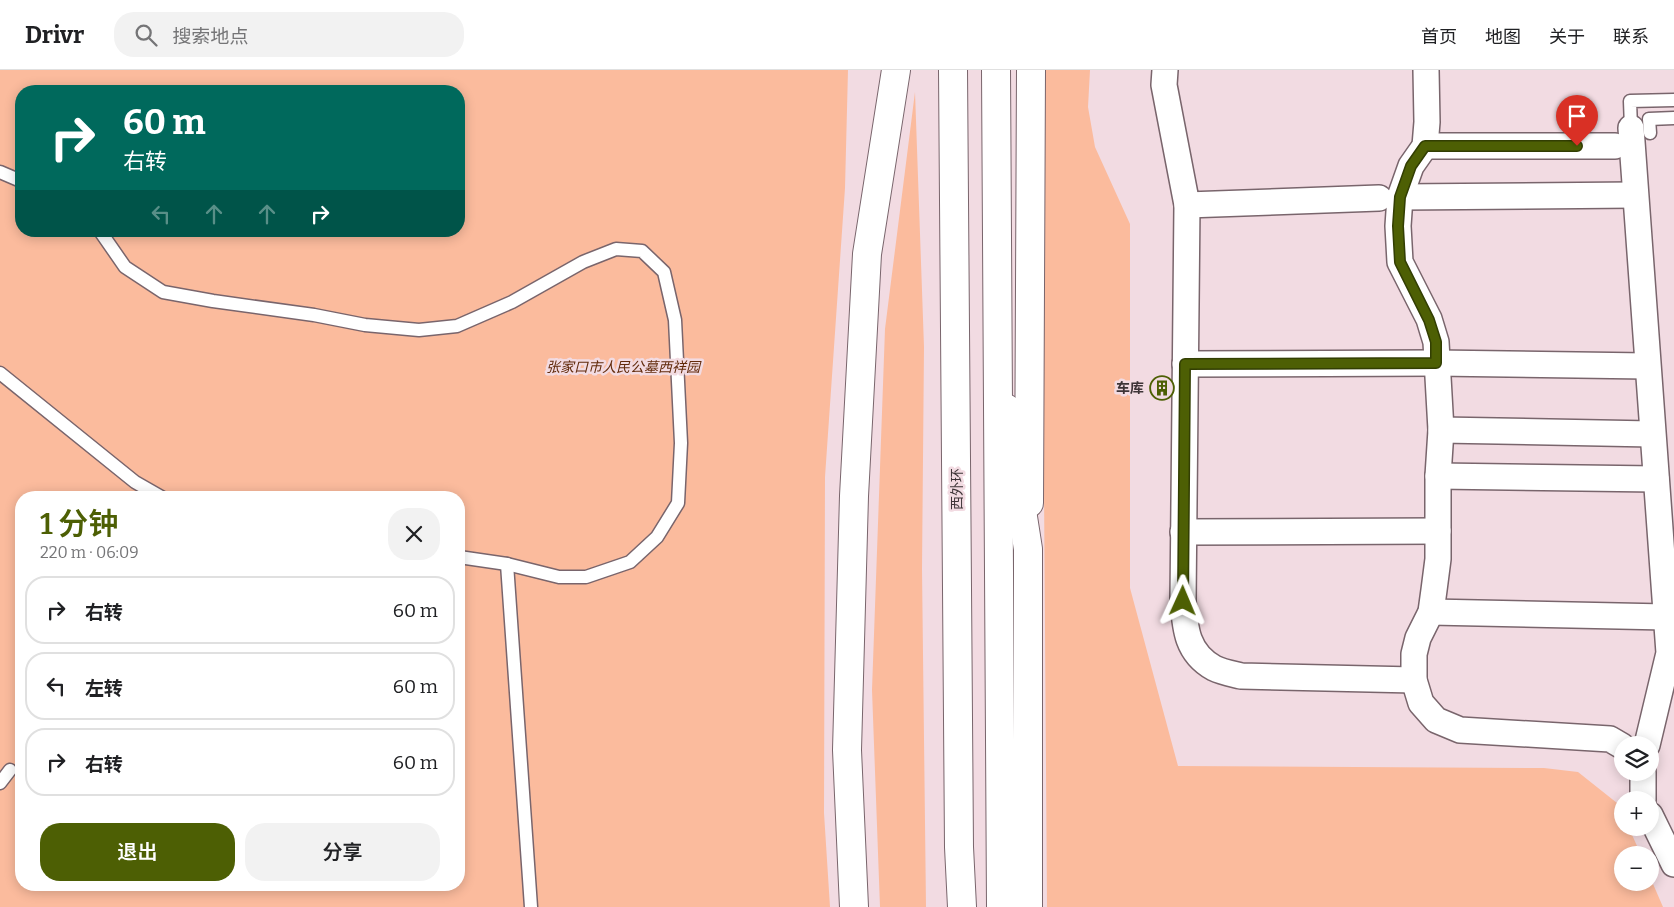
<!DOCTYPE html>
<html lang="zh">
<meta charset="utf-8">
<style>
:root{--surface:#fff;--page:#f2f2f2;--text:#202124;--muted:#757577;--line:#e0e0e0;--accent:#4d5f04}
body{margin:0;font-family:Bitter,"Noto Sans SC",serif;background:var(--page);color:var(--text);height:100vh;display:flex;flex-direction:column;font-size:19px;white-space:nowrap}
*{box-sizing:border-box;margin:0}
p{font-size:16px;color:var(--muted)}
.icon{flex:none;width:28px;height:28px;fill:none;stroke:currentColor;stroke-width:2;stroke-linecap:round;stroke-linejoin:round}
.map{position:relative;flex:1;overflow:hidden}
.details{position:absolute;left:15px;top:421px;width:450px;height:400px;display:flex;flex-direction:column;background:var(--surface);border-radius:20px;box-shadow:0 2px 12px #0003}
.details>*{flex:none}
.guide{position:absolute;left:15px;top:15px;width:450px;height:152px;border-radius:20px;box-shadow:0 2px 12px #0003;background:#00695c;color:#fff;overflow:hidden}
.controls{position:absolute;left:1614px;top:666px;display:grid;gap:10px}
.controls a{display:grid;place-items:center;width:45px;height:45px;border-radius:50%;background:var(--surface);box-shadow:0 2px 12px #0003;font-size:25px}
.pin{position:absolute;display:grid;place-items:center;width:42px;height:42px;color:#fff;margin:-51px -21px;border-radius:50% 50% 50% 0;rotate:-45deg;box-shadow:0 0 5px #0007}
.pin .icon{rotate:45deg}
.me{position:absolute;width:55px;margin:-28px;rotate:1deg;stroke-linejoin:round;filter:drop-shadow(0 0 4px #0008)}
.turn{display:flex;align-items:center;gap:18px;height:105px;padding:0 25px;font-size:22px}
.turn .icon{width:65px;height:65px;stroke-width:2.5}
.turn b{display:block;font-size:35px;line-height:42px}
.lanes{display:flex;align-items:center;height:48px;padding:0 25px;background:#0003;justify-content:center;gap:25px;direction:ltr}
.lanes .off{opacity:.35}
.round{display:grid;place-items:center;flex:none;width:52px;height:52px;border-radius:20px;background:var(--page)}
.summary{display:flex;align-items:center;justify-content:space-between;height:85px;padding:0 25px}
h1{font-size:30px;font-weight:600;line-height:38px;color:var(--accent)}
.primary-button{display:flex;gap:10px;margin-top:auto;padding:10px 25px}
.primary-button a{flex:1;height:58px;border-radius:20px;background:var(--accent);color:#fff;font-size:20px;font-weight:600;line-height:58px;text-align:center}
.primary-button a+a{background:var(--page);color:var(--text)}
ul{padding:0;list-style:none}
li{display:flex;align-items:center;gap:15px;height:68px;margin:0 10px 8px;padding:0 15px;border:2px solid var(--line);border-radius:20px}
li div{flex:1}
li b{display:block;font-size:19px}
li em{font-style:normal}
header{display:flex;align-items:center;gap:30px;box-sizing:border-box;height:70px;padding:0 25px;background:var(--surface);border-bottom:1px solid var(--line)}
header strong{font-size:24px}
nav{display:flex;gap:28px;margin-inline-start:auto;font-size:18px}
.search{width:350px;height:45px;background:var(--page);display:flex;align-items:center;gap:12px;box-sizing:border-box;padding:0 18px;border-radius:20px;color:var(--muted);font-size:19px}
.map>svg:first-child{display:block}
</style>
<header>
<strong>Drivr</strong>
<div class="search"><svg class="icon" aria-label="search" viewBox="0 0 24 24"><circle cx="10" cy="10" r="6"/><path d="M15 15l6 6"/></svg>搜索地点</div>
<nav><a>首页</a><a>地图</a><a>关于</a><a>联系</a></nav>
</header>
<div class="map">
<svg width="1674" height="837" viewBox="0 0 1674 837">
<rect width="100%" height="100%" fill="#f2dbe2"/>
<g fill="#fbbb9d" fill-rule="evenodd">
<path d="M0,0H848L845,118L825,407L824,743L830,837H0ZM21,21H459V161H21ZM21,428H459V815H21Z"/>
<path d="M1041,0H1090L1088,37L1095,77L1130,154V518L1178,696L1544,698L1578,702L1617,733L1622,744V758H1629L1641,785H1622V812H1650V807L1663,837H1047Z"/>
<path d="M915,22L924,277L922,499L926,837H880L872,620L885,259Z"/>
</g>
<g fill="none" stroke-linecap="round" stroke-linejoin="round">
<g stroke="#79656c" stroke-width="15">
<g id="service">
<path d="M1631,58L1630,31L1674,30"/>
<path d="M1650,63L1649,49L1674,48"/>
<path d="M0,102L21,111"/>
<path d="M100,161L125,197L163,222L213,231L314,245L365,255L419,260L457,256L512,232L583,192L616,179L642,181L664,202L675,250L681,373L678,433L657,467L630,492L586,507H559L507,494L459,487"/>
<path d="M0,303L135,412L163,428"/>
<path d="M507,494L531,837"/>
<path d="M0,713L10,700"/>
</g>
</g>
<g stroke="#79656c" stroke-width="28">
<g id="minor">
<path d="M1165,0L1164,15L1187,135L1379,128"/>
<path d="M1426,0L1427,52L1425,76L1411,96L1400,127L1398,156L1400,192L1429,249L1436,272L1441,360L1438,406V489L1434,520L1431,542L1418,568L1414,584V610L1421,633L1436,650L1460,660L1610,669L1622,676"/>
<path d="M1631,58L1669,583L1647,675"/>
<path d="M1425,76H1615"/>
<path d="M1400,127L1635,125"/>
<path d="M1187,135L1183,531C1185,559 1187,583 1214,598C1222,602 1233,604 1241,606L1414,610"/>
<path d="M1185,294L1436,293L1647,296"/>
<path d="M1441,360L1652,364"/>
<path d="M1438,406L1656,409"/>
<path d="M1183,462L1438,461"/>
<path d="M1431,542L1666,547"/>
<path d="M1643,730V702"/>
<path d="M1650,745L1674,794"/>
</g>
</g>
<g stroke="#79656c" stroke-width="30">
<path id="secondary" d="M1029,433L1031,0"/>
</g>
<g stroke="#79656c" stroke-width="30">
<g id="primary">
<path d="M1006,338L1028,479V837"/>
<path d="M854,837L847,680L854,426L867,184L896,0"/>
</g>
</g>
<g stroke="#79656c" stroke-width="30">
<g id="trunk">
<path d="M953,0L959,777L962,837"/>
<path d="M996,0L1001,837"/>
</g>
</g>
<use href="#service" stroke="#fff" stroke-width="12"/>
<use href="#minor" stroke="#fff" stroke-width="25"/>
<use href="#secondary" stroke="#fff" stroke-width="28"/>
<use href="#primary" stroke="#fff" stroke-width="28"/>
<use href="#trunk" stroke="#fff" stroke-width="28"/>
</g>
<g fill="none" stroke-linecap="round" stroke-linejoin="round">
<g stroke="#323e03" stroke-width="12">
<path id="route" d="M1183,531L1185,294L1436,293V272L1429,250L1400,192L1398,156L1400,127L1411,96L1425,76H1577"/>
</g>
<use href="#route" stroke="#4d5f04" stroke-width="9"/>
</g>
<defs>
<g id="building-ring" transform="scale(1.25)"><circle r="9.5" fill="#f2dbe2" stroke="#4d5f04" stroke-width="1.5"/><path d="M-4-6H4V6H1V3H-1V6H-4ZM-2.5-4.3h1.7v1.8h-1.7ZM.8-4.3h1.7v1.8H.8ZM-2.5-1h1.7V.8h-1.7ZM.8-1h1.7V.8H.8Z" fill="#4d5f04"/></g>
</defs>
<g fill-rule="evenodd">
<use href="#building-ring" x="1162" y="318"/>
</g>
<g text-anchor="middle" stroke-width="5" stroke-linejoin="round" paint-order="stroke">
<g font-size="14" font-style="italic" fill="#622b0c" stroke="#f2dbe2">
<text x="623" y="302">张家口市人民公墓西祥园</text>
</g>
<g font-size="14" font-weight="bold" fill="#3d3437" stroke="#f2dbe2" text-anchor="end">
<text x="1144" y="323">车库</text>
</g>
<g font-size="14" fill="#3d3437" stroke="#f2dbe2">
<text transform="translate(957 419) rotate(-90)" y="5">西外环</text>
</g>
</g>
</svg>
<div class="controls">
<a><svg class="icon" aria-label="layers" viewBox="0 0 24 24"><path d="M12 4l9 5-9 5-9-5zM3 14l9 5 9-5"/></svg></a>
<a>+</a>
<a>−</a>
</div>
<div class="pin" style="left:1577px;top:76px;background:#d93025"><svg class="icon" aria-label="arrive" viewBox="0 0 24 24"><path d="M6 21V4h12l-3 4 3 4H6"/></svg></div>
<svg class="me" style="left:1183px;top:531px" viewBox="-20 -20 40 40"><path d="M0-17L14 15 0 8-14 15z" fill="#4d5f04" stroke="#fff" stroke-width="4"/></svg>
<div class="guide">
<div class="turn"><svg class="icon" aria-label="right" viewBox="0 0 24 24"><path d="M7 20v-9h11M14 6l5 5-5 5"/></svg><div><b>60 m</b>右转</div></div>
<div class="lanes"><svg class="icon off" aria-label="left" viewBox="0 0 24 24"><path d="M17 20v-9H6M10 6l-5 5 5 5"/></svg><svg class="icon off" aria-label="ahead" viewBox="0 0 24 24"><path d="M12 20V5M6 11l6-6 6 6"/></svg><svg class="icon off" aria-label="ahead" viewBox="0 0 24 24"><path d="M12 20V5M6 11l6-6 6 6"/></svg><svg class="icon" aria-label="right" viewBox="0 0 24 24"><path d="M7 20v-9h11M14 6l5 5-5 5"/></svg></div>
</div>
<section class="details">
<div class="summary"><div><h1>1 分钟</h1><p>220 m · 06:09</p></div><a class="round"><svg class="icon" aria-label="close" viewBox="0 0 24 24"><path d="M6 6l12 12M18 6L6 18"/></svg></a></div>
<ul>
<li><svg class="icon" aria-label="right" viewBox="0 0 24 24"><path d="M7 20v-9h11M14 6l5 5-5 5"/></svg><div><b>右转</b></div><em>60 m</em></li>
<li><svg class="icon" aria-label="left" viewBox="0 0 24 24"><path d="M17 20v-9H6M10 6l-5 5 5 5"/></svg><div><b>左转</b></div><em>60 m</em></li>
<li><svg class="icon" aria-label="right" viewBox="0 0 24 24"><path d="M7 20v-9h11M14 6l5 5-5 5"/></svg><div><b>右转</b></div><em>60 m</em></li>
</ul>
<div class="primary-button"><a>退出</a><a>分享</a></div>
</section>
</div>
